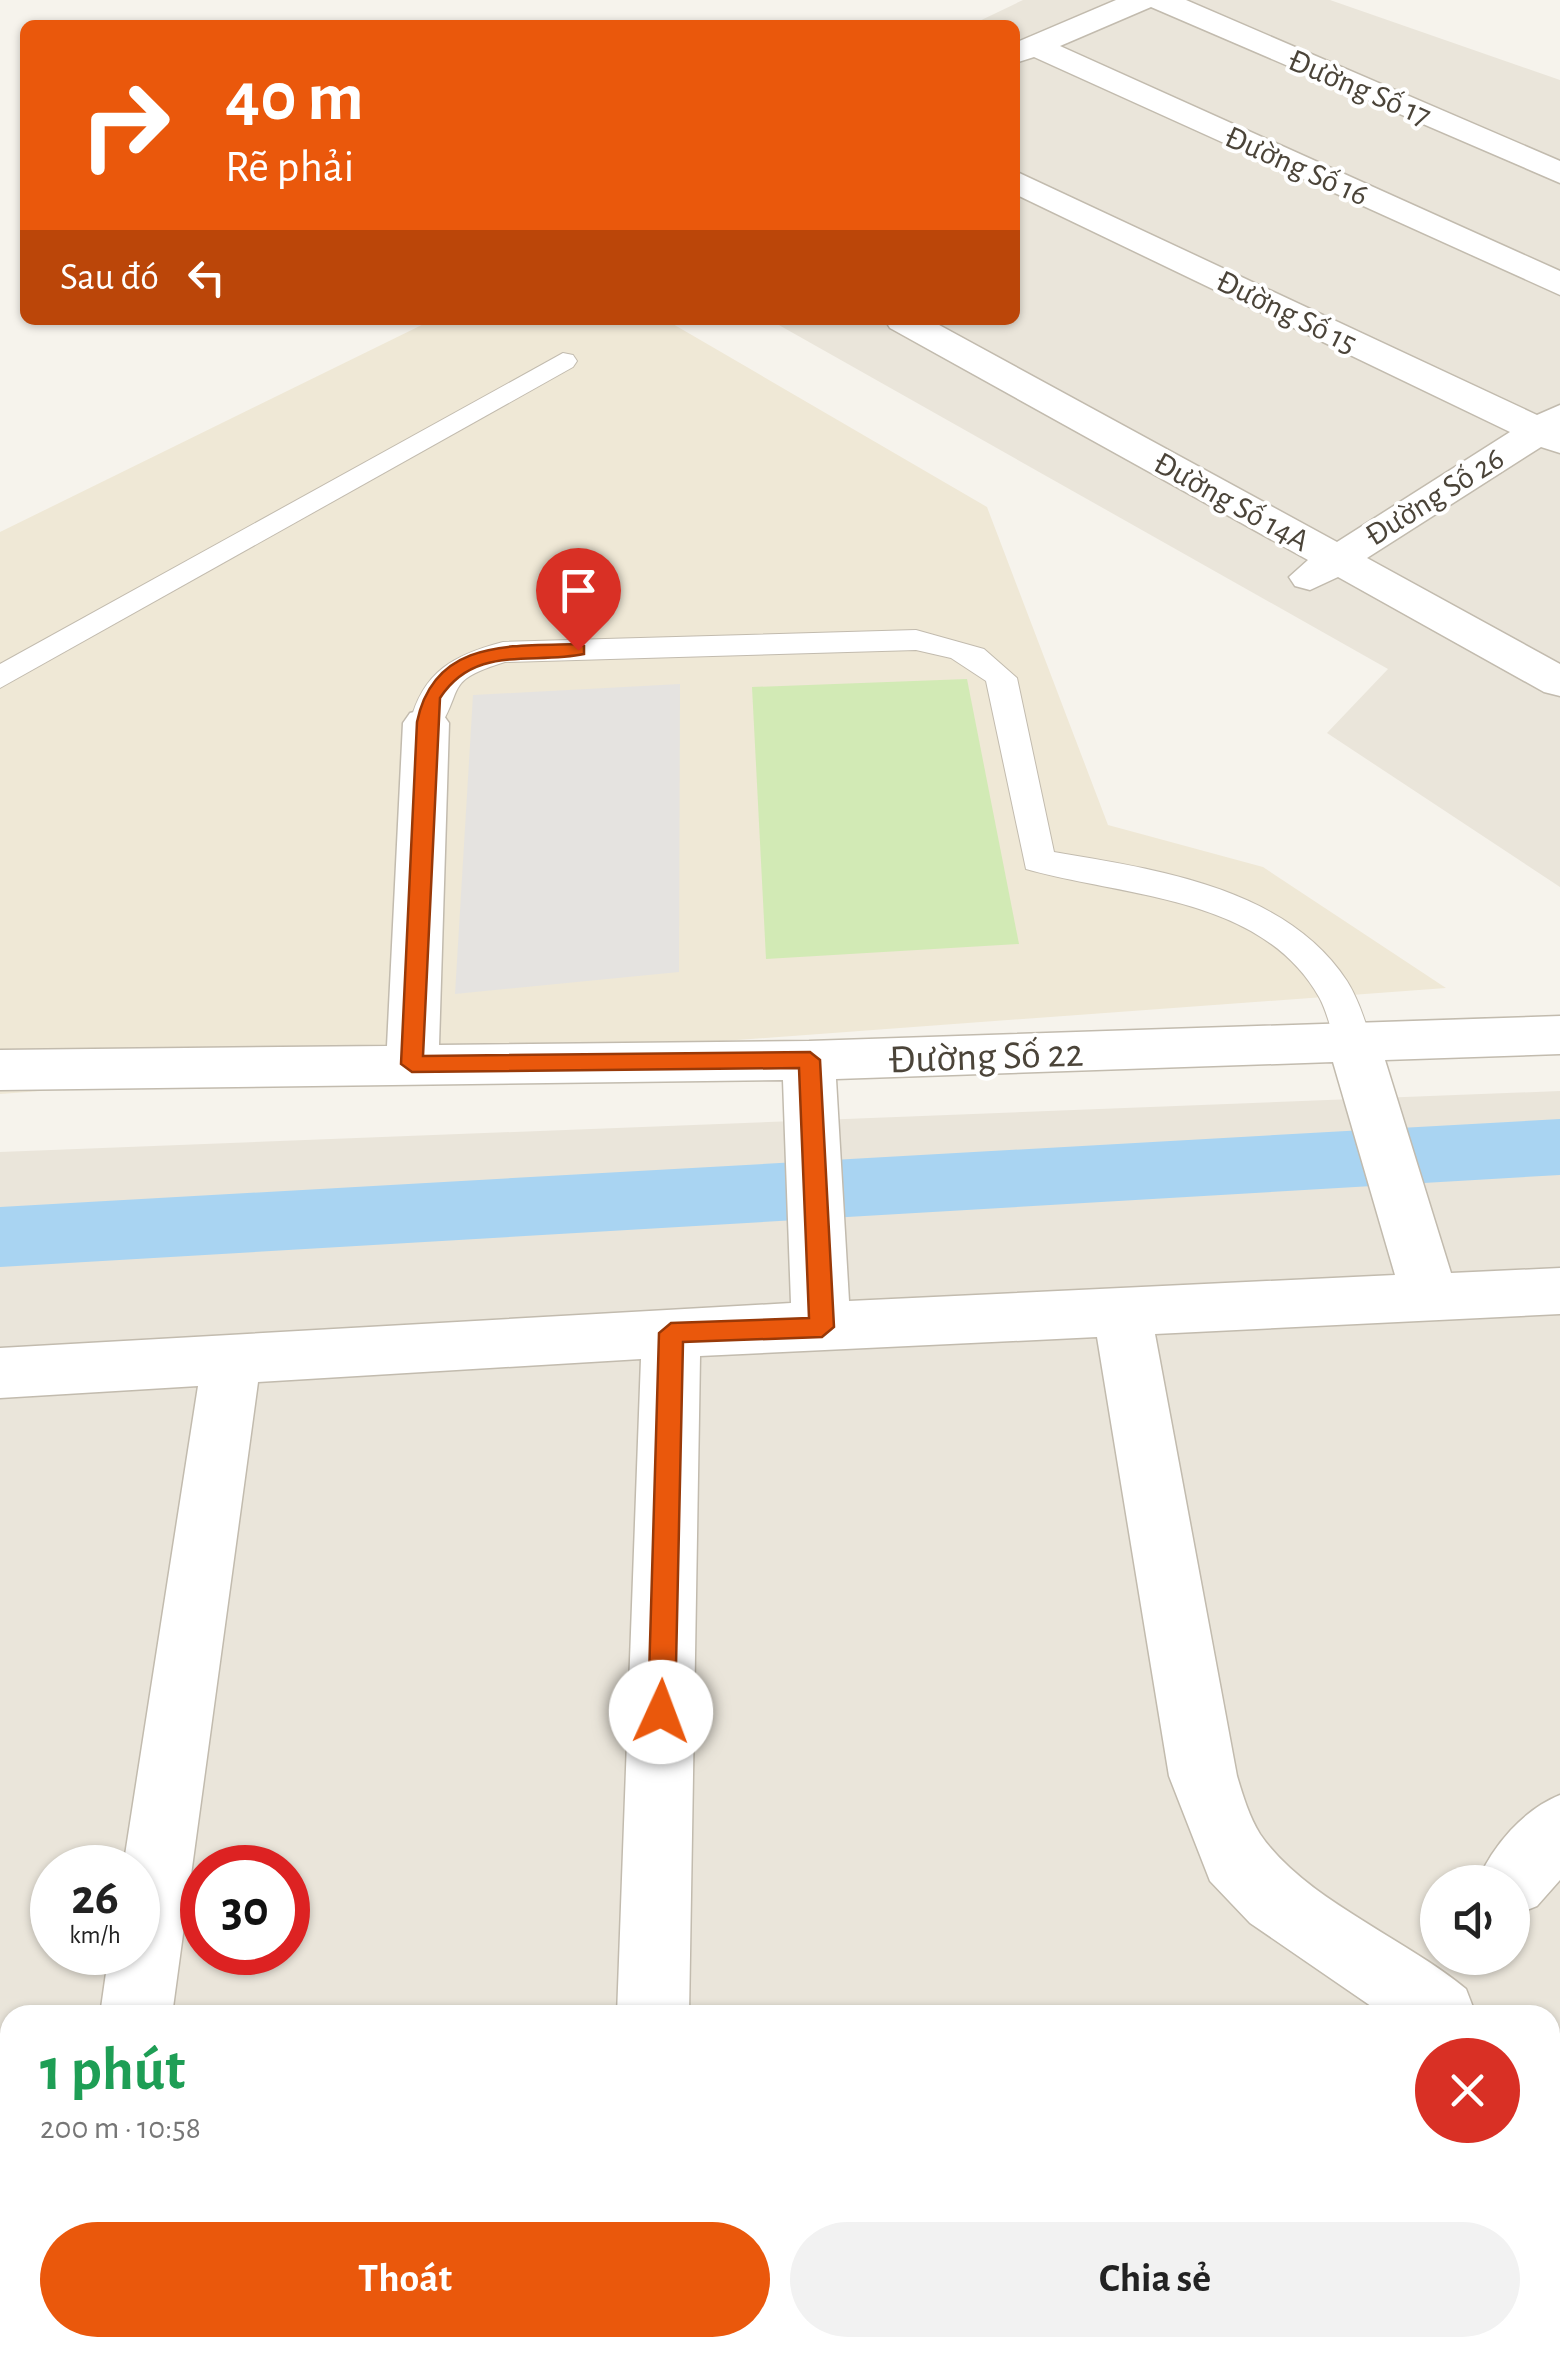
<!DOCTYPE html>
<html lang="vi">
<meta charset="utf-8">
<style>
:root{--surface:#fff;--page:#f2f2f2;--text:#222;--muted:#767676;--accent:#ea580c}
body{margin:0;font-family:"Alegreya Sans",sans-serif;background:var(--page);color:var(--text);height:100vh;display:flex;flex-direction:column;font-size:38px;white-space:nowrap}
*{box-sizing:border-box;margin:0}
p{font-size:32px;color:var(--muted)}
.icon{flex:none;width:55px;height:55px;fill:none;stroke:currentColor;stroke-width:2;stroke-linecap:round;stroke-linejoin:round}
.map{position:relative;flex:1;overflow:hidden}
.sheet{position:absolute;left:0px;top:2005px;width:1560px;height:352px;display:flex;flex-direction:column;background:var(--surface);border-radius:30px 30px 0 0;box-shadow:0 2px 8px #0004}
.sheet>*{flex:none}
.hud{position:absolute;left:20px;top:20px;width:1000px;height:305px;border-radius:15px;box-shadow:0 2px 8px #0004;background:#ea580c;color:#fff;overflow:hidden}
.controls{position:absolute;left:1420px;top:1865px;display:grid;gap:20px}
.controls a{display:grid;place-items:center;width:110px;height:110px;border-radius:50%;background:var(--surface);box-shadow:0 2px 8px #0004;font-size:50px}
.speed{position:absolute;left:30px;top:1845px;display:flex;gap:20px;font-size:50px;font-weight:700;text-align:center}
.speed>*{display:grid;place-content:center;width:130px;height:130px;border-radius:50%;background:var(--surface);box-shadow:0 2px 8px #0004;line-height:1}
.speed small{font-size:25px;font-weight:400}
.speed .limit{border:15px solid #d22;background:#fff;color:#111}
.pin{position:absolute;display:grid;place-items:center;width:85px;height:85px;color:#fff;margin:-102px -42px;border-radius:50% 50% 50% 0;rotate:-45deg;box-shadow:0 0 10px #0007}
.pin .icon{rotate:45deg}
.me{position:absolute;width:110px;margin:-55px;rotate:2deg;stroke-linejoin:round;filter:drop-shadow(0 0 8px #0008)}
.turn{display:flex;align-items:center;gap:35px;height:210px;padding:0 40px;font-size:45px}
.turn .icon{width:130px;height:130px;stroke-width:2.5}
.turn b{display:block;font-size:70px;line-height:85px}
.then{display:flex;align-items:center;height:95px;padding:0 40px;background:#0003;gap:20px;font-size:38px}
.round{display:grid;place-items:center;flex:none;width:105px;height:105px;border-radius:52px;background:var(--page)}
.summary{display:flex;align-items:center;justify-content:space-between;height:170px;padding:0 40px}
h1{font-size:60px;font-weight:700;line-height:75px;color:#1e9e55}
.action{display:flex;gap:20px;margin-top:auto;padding:20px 40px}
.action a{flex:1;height:115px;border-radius:60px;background:var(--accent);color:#fff;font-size:40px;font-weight:700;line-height:115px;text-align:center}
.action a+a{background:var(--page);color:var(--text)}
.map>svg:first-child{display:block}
</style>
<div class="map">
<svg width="1560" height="2357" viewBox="0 0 1560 2357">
<rect width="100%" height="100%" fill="#f6f3ec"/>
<g fill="#eae5da" fill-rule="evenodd">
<path d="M1023,0H1330L1560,80V887L1327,733L1388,669L770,320H1015V25H971Z"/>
<path d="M1560,1091V2357H0V1152ZM52,1868H138V1952H52ZM202,1868H288V1952H202ZM1438,1882H1512V1958H1438ZM10,2015H1550V2348H10Z"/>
</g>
<path fill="#efe8d6" d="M432,320H666L987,507L1108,825L1263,867L1446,988L0,1094V532Z"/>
<path fill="#d2eab5" d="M967,679L1019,944L766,959L752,687Z"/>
<path fill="#e5e3e0" d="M680,684L679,972L455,994L473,695Z"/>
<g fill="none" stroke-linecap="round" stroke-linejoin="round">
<path fill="#a9d4f2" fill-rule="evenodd" d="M1560,1119V1175L0,1267V1207Z"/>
<g stroke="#c2bbae" stroke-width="2">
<g id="lane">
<path d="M563,353L573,355L577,361L573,367L0,688V664Z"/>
<path d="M916,630L984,649L1017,678L1054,852C1154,869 1286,887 1347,981C1359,1000 1365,1022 1373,1044L1367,1054L1354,1058L1341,1054C1331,1036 1329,1015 1319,997C1261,895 1123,897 1026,869L986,681L951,658L916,650L505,662C443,681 465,688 438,730H414L410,723C423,671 454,655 503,642Z"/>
</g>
</g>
<g stroke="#c2bbae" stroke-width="3">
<g id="street">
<path d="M1116,0H1186L1560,161V183L1151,7L1060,46L1560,271V295L1034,57L1015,63V43Z"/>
<path d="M1015,171L1537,415L1560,405V453L1541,447L1367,558L1560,664V696L1544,692L1338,577L1310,590L1295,586L1289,577L1308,560L890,328L885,320H930L1337,542L1510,432L1015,194Z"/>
<path d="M426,709L442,713L449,723L439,1045L809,1041L1560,1016V1054L1385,1060L1451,1273L1560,1268V1314L1155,1334L1237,1776C1243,1796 1249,1816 1260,1834C1304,1899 1405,1938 1466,1989L1476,2015H1384L1250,1923L1210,1881L1169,1776L1097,1337L700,1356L689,2015H617L641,1359L258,1382L172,2015H100L109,1952H138V1868H123L198,1386L0,1398V1348L791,1303L783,1080L0,1090V1050L387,1046L403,723L410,713ZM1333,1062L1395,1275L849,1301L836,1079Z"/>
<path d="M1560,1795V1880L1537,1906L1512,1916V1882H1477C1493,1845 1523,1810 1560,1795Z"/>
<path d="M1550,2081L1560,2086V2166L1550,2161Z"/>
<path d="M47,2348H127L126,2357H46Z"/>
<path d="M700,2348H783L787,2357H704Z"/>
<path d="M1022,2348H1108L1104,2357H1018Z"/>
</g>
</g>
<use href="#lane" fill="#fff" fill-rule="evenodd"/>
<use href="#street" fill="#fff" fill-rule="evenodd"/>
</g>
<path fill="#ea580c" stroke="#983908" stroke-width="2.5" d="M578,644L584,646V654C531,665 475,644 440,698L423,1056L810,1052L820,1060L834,1327L822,1337L683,1342L675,1712L671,1721L661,1725L652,1721L648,1712L659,1333L671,1323L809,1318L799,1068L412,1072L401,1064L417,722C434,639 510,646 578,644Z"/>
<g text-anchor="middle" stroke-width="8" stroke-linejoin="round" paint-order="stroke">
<g font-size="32" fill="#4b4439" stroke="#fff">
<text transform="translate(1360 87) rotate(23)" y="11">Đường Số 17</text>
<text transform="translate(1297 165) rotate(24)" y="11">Đường Số 16</text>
<text transform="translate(1287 311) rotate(26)" y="11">Đường Số 15</text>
<text transform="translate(1434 496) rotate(-32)" y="11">Đường Số 26</text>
<text transform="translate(1232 501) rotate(29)" y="11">Đường Số 14A</text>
</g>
<g font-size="40" fill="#4b4439" stroke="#fff">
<text transform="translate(986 1055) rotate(-2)" y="14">Đường Số 22</text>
</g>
</g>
</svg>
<div class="controls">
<a><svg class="icon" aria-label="sound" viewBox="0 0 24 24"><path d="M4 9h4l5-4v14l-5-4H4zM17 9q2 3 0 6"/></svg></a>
</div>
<div class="speed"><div>26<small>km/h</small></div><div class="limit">30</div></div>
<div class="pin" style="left:578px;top:650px;background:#d93025"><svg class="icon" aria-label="arrive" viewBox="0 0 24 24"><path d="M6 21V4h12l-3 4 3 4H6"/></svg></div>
<svg class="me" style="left:661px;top:1712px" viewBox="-20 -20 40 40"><circle r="19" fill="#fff"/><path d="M0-13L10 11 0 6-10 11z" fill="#ea580c"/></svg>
<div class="hud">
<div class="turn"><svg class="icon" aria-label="right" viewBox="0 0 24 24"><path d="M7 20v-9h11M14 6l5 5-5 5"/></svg><div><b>40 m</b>Rẽ phải</div></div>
<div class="then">Sau đó<svg class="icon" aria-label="left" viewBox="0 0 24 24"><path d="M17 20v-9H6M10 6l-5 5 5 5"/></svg></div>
</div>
<section class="sheet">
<div class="summary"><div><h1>1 phút</h1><p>200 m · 10:58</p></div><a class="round" style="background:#d93025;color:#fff"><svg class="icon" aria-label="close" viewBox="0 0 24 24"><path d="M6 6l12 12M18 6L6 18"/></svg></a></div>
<div class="action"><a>Thoát</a><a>Chia sẻ</a></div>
</section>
</div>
